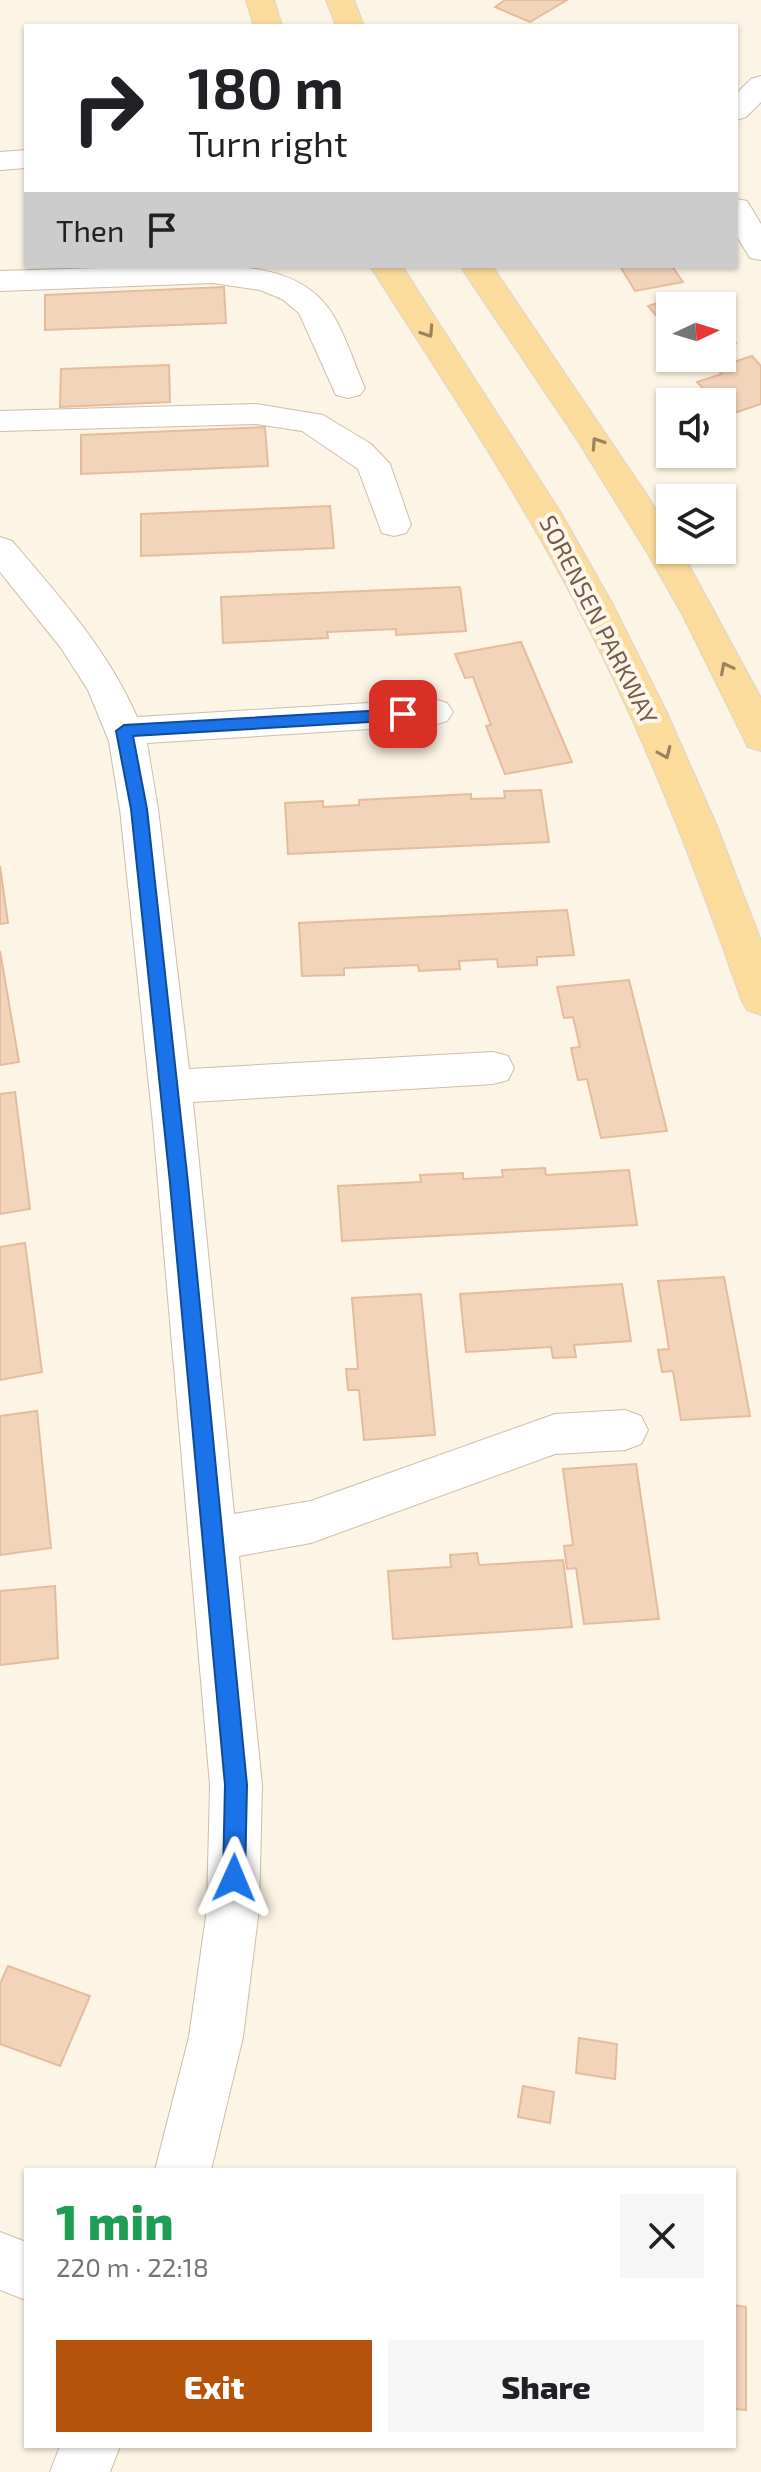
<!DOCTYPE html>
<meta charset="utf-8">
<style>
:root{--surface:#fff;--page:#f6f6f6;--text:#202124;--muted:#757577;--accent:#b45309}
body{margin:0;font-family:"Exo 2",sans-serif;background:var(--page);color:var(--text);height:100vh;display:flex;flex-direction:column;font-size:30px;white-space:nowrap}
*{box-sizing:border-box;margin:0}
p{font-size:26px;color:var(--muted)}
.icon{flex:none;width:44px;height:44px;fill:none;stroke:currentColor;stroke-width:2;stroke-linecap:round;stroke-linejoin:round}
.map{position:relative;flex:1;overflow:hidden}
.sheet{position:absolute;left:24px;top:2168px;width:712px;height:280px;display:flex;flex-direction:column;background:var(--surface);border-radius:0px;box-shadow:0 2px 6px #0004}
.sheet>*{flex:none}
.top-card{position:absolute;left:24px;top:24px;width:714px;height:244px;border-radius:0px;box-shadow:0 2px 6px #0004;background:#fff;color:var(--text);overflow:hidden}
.needle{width:52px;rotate:86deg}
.buttons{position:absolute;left:656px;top:292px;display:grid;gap:16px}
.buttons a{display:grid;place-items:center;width:80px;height:80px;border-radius:0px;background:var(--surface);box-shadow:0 2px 6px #0004;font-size:40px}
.pin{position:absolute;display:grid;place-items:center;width:68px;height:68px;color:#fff;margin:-34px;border-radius:16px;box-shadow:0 4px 12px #0006}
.me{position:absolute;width:88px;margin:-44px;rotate:1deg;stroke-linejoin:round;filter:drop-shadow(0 0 6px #0008)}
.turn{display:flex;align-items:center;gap:28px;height:168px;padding:0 32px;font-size:36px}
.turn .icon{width:104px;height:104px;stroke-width:2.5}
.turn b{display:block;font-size:56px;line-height:68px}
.then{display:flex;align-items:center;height:76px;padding:0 32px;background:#0003;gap:16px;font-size:30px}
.round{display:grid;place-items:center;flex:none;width:84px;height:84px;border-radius:0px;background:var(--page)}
.headline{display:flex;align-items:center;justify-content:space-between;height:136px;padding:0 32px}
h1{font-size:48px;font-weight:800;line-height:60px;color:#1e9e55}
.primary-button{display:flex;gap:16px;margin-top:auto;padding:16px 32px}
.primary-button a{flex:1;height:92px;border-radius:0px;background:var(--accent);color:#fff;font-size:32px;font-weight:800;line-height:92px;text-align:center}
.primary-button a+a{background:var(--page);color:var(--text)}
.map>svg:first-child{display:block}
</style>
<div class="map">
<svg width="761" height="2472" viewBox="0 0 761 2472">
<rect width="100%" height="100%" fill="#fcf4e4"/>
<g fill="#f2d4bb" stroke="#e5bb9c" stroke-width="2">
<path d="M505,0H567L530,22L495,7Z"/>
<path d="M620,266H672L683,282L635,291Z"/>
<path d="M224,287L226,323L45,330V295Z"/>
<path d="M692,293L703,306H670V331L648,306Z"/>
<path d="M722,327L736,343L722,347Z"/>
<path d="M752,356L761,366V404L728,415L722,408V402H716L697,382L722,374L716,368Z"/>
<path d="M169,365L170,402L60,407L61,369Z"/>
<path d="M265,427L268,466L81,474V435Z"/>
<path d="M330,506L334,548L141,556V514Z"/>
<path d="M460,587L466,631L396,635V629L327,632L328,638L223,643L221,597Z"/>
<path d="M521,642L572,762L505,774L486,726L491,725L473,677L465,678L455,654Z"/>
<path d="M541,790L549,842L288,854L285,803L323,801V807L359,805V800L471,794V799L505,798L504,791Z"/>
<path d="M0,866L8,923L0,924Z"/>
<path d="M567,910L574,955L537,957V965L498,967L497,959L459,961L460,969L419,971L418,965L344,968V975L302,976L299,923Z"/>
<path d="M0,951L19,1062L0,1065Z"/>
<path d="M629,980L667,1131L601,1138L587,1079L578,1080L571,1048L580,1047L573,1017L564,1018L557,987Z"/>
<path d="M15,1092L30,1209L0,1214V1094Z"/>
<path d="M545,1168L546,1175L629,1170L637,1225L342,1241L338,1186L421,1182L420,1175L463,1173V1179L503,1177L502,1170Z"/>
<path d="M25,1243L42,1372L0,1380V1247Z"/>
<path d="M724,1277L750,1416L681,1420L673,1371L662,1372L658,1350L669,1349L658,1281Z"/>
<path d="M622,1284L631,1341L574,1345L576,1357L553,1358L551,1347L466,1352L460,1294Z"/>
<path d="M421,1294L435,1435L364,1440L359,1390H348L346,1369H358L352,1298Z"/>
<path d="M37,1411L51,1548L0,1555V1416Z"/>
<path d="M636,1464L659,1619L584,1624L576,1568L567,1569L564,1546L573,1545L563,1469Z"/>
<path d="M477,1553L479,1565L563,1560L572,1627L393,1639L388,1571L451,1567L450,1555Z"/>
<path d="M55,1586L58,1658L0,1665V1591Z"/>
<path d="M8,1966L90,1996L60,2066L0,2044V1984Z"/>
<path d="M579,2038L617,2044L615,2079L576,2073Z"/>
<path d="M523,2086L554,2092L550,2123L518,2117Z"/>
<path d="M734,2305L746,2307V2410L734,2409Z"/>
</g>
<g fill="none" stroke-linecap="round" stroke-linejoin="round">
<g stroke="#cebcaa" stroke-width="2">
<g id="minor">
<path d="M761,76V102L746,117L736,120V94L751,79Z"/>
<path d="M26,150V168L0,170V152Z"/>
<path d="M736,199L747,201L761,224V260L750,258L736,235Z"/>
<path d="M168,266C219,266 289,260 325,304C342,323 354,364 365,388L360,395L348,398L336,395L299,313L282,299L260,290L213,283L0,291V271Z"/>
<path d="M256,404L323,415L371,444L390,464L411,525L406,533L394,536L382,533L358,469L302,431L256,424L0,431V411Z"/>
<path d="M0,537L12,541C59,596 108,650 137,717L434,699L447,703L453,712L447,721L434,725L147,743L158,809L189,1069L493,1052L508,1056L514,1068L508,1080L493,1084L193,1102L234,1514L311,1501L555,1414L625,1410L641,1416L648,1430L641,1444L625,1450L555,1454L311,1543L239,1556L262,1785L259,1909L243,2037L211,2170H155L189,2037L207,1909L210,1785L153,1124L120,809L109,741L88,690L61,648L0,572Z"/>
<path d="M0,2232L26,2242V2300L0,2290Z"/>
<path d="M60,2446H120L110,2472H50Z"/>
</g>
</g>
<g stroke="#dbd4d0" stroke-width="2">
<g id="major">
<path d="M246,0H274L282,26H254Z"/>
<path d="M326,0H354L364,26H336Z"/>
<path d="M370,266H402L561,513L612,603L667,713L717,826L761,941V1015L747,1010L741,999C694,863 642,729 575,602C514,486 441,377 370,266Z"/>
<path d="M460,266H492L647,495L670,533V550H681L683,554L761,698V751L748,747L682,614L648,554L576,438Z"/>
</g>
</g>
<use href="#minor" fill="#fff" fill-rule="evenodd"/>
<use href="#major" fill="#fbdc9c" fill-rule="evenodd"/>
</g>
<defs><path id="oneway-chevron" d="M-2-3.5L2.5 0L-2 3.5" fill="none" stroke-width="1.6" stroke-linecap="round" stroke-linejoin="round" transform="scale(2)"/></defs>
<g stroke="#9d8262">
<use href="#oneway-chevron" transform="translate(428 332) rotate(57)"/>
<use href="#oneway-chevron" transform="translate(597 443) rotate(-123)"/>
<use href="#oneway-chevron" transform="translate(726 668) rotate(-117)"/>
<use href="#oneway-chevron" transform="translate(665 753) rotate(66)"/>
</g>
<path fill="#1a73e8" stroke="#114b97" stroke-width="2" d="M403,709L410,714L403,720L133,736L147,809L188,1183L247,1785L245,1878L242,1885L234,1888L226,1885L223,1878L225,1785L170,1183L131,809L116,731L124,725Z"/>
<g text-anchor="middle" stroke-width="8" stroke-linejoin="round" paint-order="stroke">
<g font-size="24" fill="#755b49" stroke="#fff8ea">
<text transform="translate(598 620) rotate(63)" y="8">SORENSEN PARKWAY</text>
</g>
</g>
</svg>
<div class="buttons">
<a><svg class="needle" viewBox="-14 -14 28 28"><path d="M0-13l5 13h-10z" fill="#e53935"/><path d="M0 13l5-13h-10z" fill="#757577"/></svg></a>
<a><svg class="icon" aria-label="sound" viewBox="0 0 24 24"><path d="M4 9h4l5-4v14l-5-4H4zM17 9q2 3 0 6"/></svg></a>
<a><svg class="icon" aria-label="layers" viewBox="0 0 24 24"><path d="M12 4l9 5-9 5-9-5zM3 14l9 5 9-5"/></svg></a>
</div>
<div class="pin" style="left:403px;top:714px;background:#d93025"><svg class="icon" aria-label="arrive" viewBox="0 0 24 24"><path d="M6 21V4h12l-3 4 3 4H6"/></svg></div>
<svg class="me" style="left:234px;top:1878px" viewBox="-20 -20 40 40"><path d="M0-17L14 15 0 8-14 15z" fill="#1a73e8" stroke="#fff" stroke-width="4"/></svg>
<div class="top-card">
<div class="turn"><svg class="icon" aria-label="right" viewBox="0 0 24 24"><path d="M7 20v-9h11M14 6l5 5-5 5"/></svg><div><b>180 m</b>Turn right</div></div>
<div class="then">Then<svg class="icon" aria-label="arrive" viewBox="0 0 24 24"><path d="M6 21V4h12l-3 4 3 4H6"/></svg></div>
</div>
<section class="sheet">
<div class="headline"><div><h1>1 min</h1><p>220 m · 22:18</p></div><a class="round"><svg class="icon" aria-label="close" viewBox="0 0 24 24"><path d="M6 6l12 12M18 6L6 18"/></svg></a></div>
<div class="primary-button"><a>Exit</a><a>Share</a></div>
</section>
</div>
